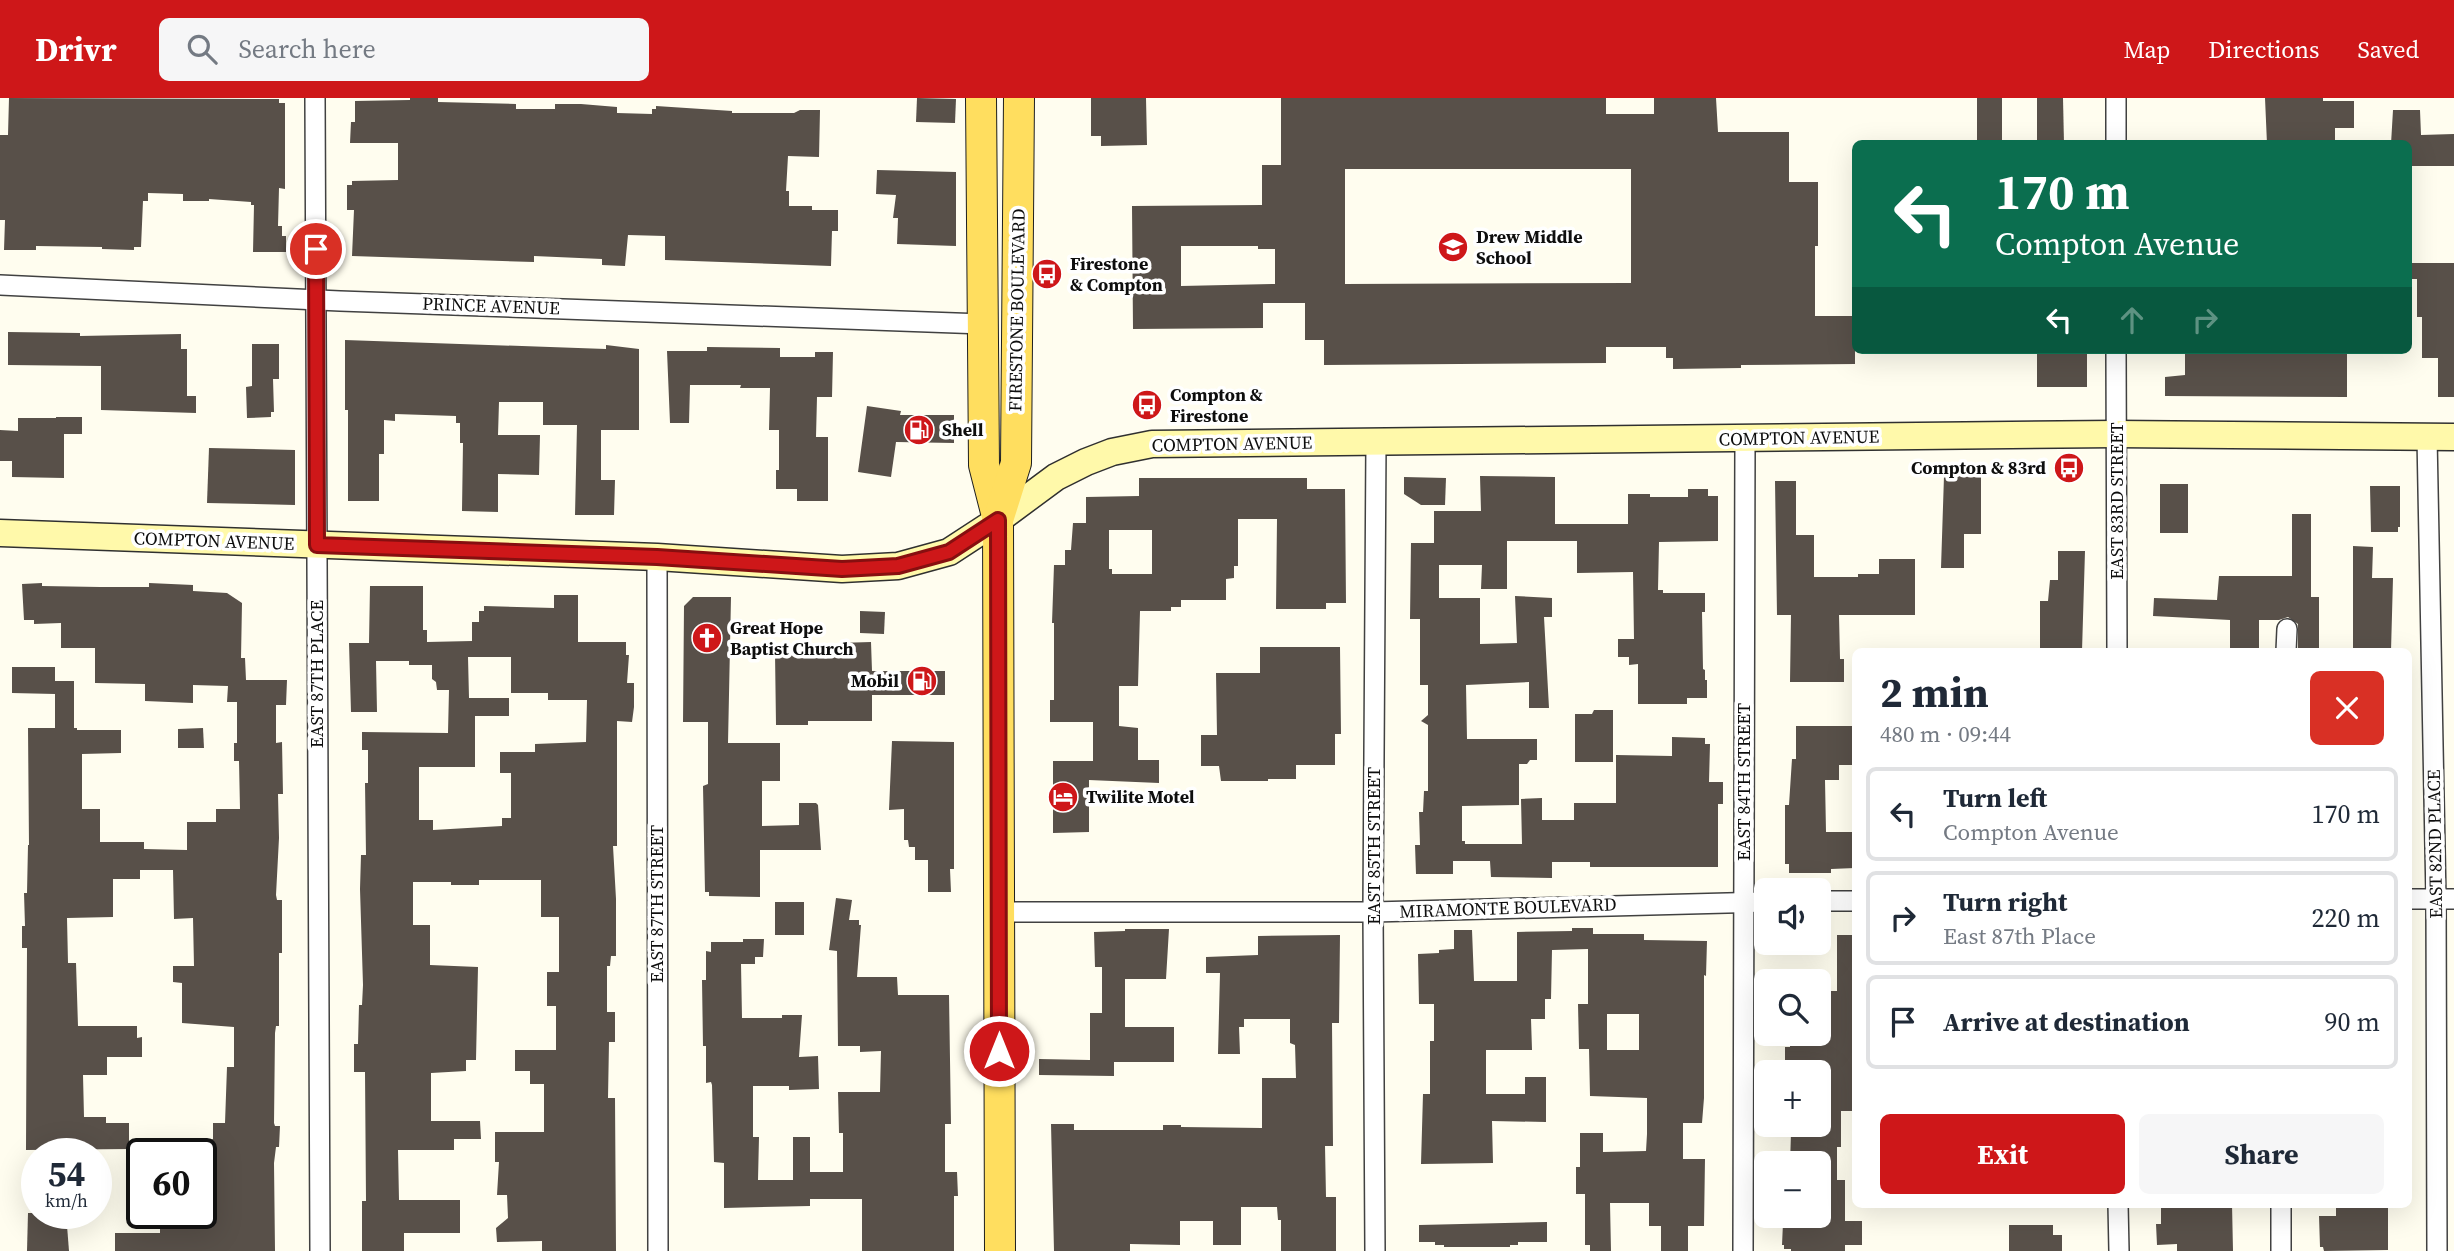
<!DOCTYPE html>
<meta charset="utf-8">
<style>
:root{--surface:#fff;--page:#f6f6f7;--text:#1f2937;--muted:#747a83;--line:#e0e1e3;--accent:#ce1719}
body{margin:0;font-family:"Source Serif 4",serif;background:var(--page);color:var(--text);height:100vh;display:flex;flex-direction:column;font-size:26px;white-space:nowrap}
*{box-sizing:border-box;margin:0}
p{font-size:23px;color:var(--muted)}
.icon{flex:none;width:38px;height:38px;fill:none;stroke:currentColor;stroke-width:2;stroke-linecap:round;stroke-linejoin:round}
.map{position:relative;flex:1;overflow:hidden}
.details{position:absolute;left:1852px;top:550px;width:560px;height:560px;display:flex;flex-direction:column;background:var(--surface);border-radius:10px;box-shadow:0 7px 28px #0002}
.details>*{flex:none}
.hud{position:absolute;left:1852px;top:42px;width:560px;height:214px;border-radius:10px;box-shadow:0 7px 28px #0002;background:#0b6e4f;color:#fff;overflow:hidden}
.buttons{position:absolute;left:1754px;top:780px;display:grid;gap:14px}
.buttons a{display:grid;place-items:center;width:77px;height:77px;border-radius:10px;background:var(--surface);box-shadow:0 7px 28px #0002;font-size:35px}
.speed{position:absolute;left:21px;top:1040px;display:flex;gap:14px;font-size:35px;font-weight:700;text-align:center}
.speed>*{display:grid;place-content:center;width:91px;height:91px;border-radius:50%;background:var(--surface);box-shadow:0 7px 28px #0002;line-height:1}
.speed small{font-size:18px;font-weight:400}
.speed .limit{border:4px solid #111;border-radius:10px;background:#fff;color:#111}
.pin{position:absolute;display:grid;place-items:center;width:60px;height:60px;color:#fff;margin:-30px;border:4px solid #fff;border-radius:50%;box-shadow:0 2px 7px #0007}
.me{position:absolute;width:77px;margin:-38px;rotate:0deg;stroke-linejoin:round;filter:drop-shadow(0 0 5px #0008)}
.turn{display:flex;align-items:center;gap:24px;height:147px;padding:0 28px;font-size:32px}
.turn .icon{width:91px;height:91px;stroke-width:2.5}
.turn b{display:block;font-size:49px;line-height:60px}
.lanes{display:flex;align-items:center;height:66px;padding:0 28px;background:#0003;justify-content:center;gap:35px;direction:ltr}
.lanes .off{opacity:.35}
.round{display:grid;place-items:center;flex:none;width:74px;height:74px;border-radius:10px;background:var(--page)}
.summary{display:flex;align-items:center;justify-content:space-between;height:119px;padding:0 28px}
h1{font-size:42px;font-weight:700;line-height:52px}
.action{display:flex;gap:14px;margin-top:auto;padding:14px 28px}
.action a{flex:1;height:80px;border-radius:10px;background:var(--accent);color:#fff;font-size:28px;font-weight:700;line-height:80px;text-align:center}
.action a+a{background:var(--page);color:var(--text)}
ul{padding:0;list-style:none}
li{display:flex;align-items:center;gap:21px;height:94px;margin:0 14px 10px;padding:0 14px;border:4px solid var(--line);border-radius:10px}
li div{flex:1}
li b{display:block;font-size:26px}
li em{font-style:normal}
header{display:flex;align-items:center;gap:42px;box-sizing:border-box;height:98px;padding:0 35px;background:var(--accent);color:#fff}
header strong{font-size:33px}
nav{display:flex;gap:38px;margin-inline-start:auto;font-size:24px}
.search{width:490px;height:63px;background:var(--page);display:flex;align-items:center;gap:18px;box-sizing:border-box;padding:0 24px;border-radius:10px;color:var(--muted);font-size:26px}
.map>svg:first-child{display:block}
</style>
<header>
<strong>Drivr</strong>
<div class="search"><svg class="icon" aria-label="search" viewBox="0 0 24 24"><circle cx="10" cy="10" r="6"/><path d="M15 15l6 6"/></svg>Search here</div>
<nav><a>Map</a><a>Directions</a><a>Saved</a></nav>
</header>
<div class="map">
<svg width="2454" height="1153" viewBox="0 0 2454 1153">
<rect width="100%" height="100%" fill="#fffdef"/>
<g fill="#585049" fill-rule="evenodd">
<path d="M9,0L279,1V5H285V91L279,90L278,128H282V138H286V154H253L254,107H251V104L209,101V103H183V96L148,95V103H143L141,149H134V152L102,151V149L36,148V152H4L5,122H0V37H8Z"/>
<path d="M410,0H438V4L516,6V11H555V6H581L617,9V15L652,16V11H656V8L732,13V15H794L800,12H820L819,59L788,58L786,93H789V108H812V112H838V133H832L831,168L665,162V138L628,137L625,168L602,167V161L534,158V164L352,158L354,112H347V87H352V83L398,82V45H350L351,24H355V3L410,2Z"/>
<path d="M917,0L956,1L955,25L916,24Z"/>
<path d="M1091,0H1146L1147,47L1101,48V38H1091Z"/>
<path d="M1281,0H1606V16H1654V0H1716L1718,34H1789V84H1818V148H1815V218H1855V266L1741,267V270L1673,271V260H1666V249H1606V265L1324,267V242H1305V205H1263V230L1133,231L1132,108L1262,107V67H1281ZM1345,71H1631V185L1345,186ZM1181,148H1258V151H1275V186L1181,188Z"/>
<path d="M1977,0H2002V44L1977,43Z"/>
<path d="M2037,0H2063L2064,46H2037Z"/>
<path d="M2265,0H2323V3H2354V30H2335V46H2267Z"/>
<path d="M2393,12H2420L2421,37L2454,36V68H2408V46H2391Z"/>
<path d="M877,72L956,74V148L897,146L898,120H893L896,97L876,96Z"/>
<path d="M2408,165H2454V299H2438V260H2422V219H2417V181H2408Z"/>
<path d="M8,234L80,235V238L181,236V251H187V298H196V315L101,312V268L8,267Z"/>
<path d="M345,242L606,251V247L639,251V332H601V382H615L614,417H575L577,327H543V304H499L498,337H540L539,377L498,376V414L462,413L463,345H460V325H456V318L395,316V323L384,322V356H379V403H348V312H345Z"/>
<path d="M252,246H279V281H273L274,314H271V319L247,320L246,289L252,288Z"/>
<path d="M707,249L780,250V259H815V254H833L832,299H817L816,339H828V403H797V391H776V372H779V332H769L770,290H740L741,287H690L689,325H670L667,253H707Z"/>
<rect x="2037" y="252" width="50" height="37"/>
<path d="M2185,252H2347V299L2165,298V279L2185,277Z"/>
<path d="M867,308L901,313L900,317H954V345L896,344L891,379L858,374Z"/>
<path d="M56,319H82V336H64V380L12,379V363H0V332L18,333V320H56Z"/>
<path d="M209,350L295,352V407L207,405Z"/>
<path d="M1480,378L1555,379V426H1628V396H1650V399H1688V391H1708V398H1718V443L1659,444L1658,492H1663V495H1705V514H1702L1703,571L1705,572V582H1707V600H1687V606H1638V566L1629,567V559H1618V541H1634L1633,474L1577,475V443H1507V491H1481L1482,467H1439V500H1480V546L1517,545L1515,498L1552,500V519H1544L1549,610H1529V584L1466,587L1467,641H1537V662H1530L1527,666H1519V707L1462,708V743H1465V746H1522L1521,701L1542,700V722H1574V705H1616V657L1672,658V639L1705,640V646H1710L1709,684H1723V706H1718V769H1590V764H1552V780L1491,779L1490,763H1453V776H1416L1415,747H1420L1419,714H1423L1424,693H1428V627L1421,623L1428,617V587H1420V521H1410L1411,445H1434V413H1481Z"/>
<path d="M1944,378H1981V436H1964V470H1941Z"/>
<path d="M1404,379L1446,380L1445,407H1421L1404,396Z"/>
<path d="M1139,380H1307V391H1345L1346,505H1326V511H1276L1277,421H1238V468H1234V480L1226,481V502H1181V509H1171V513H1140L1138,588H1119V628L1138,630V662H1159V685L1089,682V734L1053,735V663H1093V624H1050V602H1054V525H1052L1054,467H1065V452H1071L1073,425H1086V399L1139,398ZM1109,432H1152V476H1112V471H1109Z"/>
<path d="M1775,383H1796V437H1814V479H1858V476H1879V461H1915V517H1839L1840,561H1844V584H1790L1791,517H1777Z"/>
<rect x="2160" y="386" width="28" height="49"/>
<path d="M2370,388H2400V429H2398V434H2371Z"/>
<path d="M2292,416H2311V499H2319V553H2298V526L2288,519L2279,522H2259V553H2230V522L2153,518L2154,500L2217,502L2219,478H2292Z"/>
<path d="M2353,448L2373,449L2372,480H2393L2391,553H2353Z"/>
<path d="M2058,453H2085L2082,553H2040V503H2048L2050,482H2058Z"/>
<path d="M42,485V488L100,489H149V485L193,487V493L227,495L242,505L241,560H245L246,582H287L286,607H276V645L282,644L283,696H278L279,740L276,797L277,802H282V855H279V928H276L275,935L274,1025L275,1028H280L279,1049H276L274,1065L275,1153H115V1135H160V1122H201V1043L213,1041V1025H225L227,969H234V929L182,925V885L173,884V868H194L193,820L174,821L173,772H140V781H113V819L67,820L68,865H76L78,928H137V940L142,939V959H107V977H83L84,1019H106V1025H129V1051L26,1052L27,850H22V828H25L24,795H27L28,747H29L28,630H55V596L12,595V569H55V583H74V630H77V632H121V655L82,656V711H100V744H144V751L187,752V724H216V711H240L239,663H234V645H237V604H227L228,588L193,587V605L145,603V586L95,585V550H61V525L34,526V522H24L22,486Z"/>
<path d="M370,488H423V532H427V544L472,543V524H479V513H484V508L554,510V497H578V544H626V557H629L627,585H634V609L632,624L617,623V748H613L616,801V858H611L610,868H607V914H615V944H609L608,1000H615L616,1153H542V1143L497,1144L496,1130L508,1120L507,1097H497L499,1064H495V1034H544V986H530V973H515V952H556V908H547V874H559V819H541V782H479V787H451V784H413V827H430V867L478,869L476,962H466V973L431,975V1023H480L481,1041H454V1052H398L399,1102H460V1135H404V1153H362V1103H366L365,974H354V946H358L359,907H362L363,887L360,791L361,757H366L365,685H368V652H362V634L448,635L449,592H437L436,584L432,581V567H409V563H376L377,614H351L349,545H369ZM468,559H511V595H548V602H587L586,644L535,646V654H500V675H511V720H502V728L433,732V722H419V669H475V618H509V600H469Z"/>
<path d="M693,499H731L728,645H780V683H762V728L799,727V705H816L818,707L821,752H760V799L709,798V794H705L703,688L708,686V624H683L684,508Z"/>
<path d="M860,513L885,514L884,536L860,535Z"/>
<path d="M871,544L872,573H945V597H872V623H808V627H776L775,555L838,556V545Z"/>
<path d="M1260,549H1340L1341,636H1335V667H1296V681H1268V683H1221L1219,668H1201V637H1217L1216,575H1260Z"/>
<path d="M1594,612H1613V664H1575V616H1592Z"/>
<path d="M1796,628H1855V667H1839V682H1825L1826,734H1853V738H1855V770L1831,771V775H1789V766H1785V707H1789L1792,661H1796Z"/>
<path d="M203,630L204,650H178V631Z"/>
<path d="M892,643L954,644V771H950L951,794H928V762H915V749H909L908,742H904V711L889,712Z"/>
<path d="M836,800L852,802L849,822H859V827H861L857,879H897L898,897H949L951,1026H945V1074H957L958,1098H954V1153H862V1101H810V1108L724,1110V1065L714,1064L712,987L711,984L706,985V948H703L702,882H706V853L711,854V844H743V841H764L763,859H755V866H741L742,920H782V917H802L799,959L818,958L819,991L789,992V988H753V1039H759L758,1082H793V1039H810V1074H843V1035H839L838,994H880L881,953L860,954V948H838L837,853L829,852Z"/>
<rect x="775" y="804" width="29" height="33"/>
<path d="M1572,830H1593V836H1644V842L1707,843L1706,878L1704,877V1000L1702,1025H1683V1061H1705L1704,1128H1688V1153H1661V1128H1649V1105H1610L1611,1153H1590V1147H1585V1096H1576V1069H1580V1035H1603V1054L1646,1053L1647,1036V1000L1590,998L1589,951H1579L1578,906H1588V851L1552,852L1551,901H1545V921H1531L1532,952H1486V996H1525V979H1546V1024L1492,1023L1493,1065L1421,1066L1423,996H1430V943H1434V906H1419L1418,856L1439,855V852L1454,851V832H1472L1474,883H1517V834L1572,833ZM1607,916H1639V952H1607Z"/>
<path d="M1125,831H1169L1166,881H1125V929H1174V964H1114V978L1039,977V961L1090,962V915H1102V869H1095L1094,834L1125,833Z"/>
<path d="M1340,837L1339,925H1332L1333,1048H1325L1326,1099H1336V1153H1281V1122H1278L1277,1109H1241V1147H1213V1123H1180V1147L1130,1146V1153H1054L1051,1026H1074V1032H1163V1027H1181V1029L1262,1030V980H1296L1295,947L1290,945V921H1244V929H1239L1240,956H1218L1220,875H1206V859L1258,857V838Z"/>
<path d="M1837,837H1855V1013H1841V1049H1837V1082H1845V1123H1862V1147H1845V1153H1791V1151H1784V1147H1782L1783,1125H1818V1066H1790L1791,1035H1818V965L1785,966V949H1790V940H1816L1818,936V893H1837Z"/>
<path d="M2161,1106H2232L2233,1153H2177V1146L2157,1147L2156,1126H2161Z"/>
<path d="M2336,1106H2388V1152L2324,1153L2323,1149H2320L2319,1118H2336Z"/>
<path d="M28,1115H66L69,1153H27Z"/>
<path d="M1547,1124V1144H1518V1147H1510V1149H1444V1147H1435V1144H1419V1127Z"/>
<path d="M2009,1127H2053V1137H2062V1153H2009Z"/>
</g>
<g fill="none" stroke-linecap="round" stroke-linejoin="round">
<g stroke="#414141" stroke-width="22">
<g id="minor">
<path d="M315,0L320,1153"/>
<path d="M2116,0V46"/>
<path d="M0,187L340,203L983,226"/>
<path d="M2116,252L2117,553"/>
<path d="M2427,339L2436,801L2437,1153"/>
<path d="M657,459L658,1153"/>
<path d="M2286,553L2287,531"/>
<path d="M2408,801H2454"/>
<path d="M1818,803H1855"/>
<path d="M998,814H1373L1766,804"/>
<path d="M2118,1106L2119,1153"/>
<path d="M1375,1153L1373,814L1376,344"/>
<path d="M1743,1153L1745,341"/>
<path d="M2281,1153V1106"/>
</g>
</g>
<g stroke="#303030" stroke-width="29">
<path id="secondary" d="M0,435L657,459L842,471L898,468L949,454L998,422L1056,379L1086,364L1112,354L1152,346L2116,336L2454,339"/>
</g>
<g stroke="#1f1f1f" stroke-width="32">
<g id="primary">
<path d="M981,0L984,367L998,422L1000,1153"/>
<path d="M998,422L1016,365L1019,0"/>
</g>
</g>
<use href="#minor" stroke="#fff" stroke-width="19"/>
<use href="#secondary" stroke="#fff9aa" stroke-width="26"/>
<use href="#primary" stroke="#ffde5f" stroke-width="30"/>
</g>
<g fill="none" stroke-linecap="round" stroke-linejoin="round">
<g stroke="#860f10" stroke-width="18">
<path id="route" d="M316,151L317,447L657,459L842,471L898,468L949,454L998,422L999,953"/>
</g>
<use href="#route" stroke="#ce1719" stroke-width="12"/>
</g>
<defs>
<g id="school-disc" transform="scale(1.575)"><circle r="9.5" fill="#ce1719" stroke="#fff"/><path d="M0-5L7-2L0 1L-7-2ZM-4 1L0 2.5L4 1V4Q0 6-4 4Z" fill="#fff"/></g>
<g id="bus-disc" transform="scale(1.575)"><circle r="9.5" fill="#ce1719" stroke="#fff"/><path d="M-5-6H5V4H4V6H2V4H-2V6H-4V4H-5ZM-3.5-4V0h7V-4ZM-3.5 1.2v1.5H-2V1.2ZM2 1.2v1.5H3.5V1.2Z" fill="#fff"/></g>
<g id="fuel-disc" transform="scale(1.575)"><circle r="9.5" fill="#ce1719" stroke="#fff"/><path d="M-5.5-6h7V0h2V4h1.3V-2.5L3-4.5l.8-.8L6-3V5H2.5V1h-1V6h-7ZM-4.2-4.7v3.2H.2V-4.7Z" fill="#fff"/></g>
<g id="church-disc" transform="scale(1.575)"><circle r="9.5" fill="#ce1719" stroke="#fff"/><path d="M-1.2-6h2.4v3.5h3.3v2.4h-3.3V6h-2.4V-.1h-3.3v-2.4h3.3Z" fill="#fff"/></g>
<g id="hotel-disc" transform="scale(1.575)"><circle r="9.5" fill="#ce1719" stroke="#fff"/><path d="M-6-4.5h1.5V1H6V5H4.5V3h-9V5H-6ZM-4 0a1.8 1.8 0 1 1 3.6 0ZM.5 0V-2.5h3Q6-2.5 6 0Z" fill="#fff"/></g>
</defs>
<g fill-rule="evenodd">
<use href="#school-disc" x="1453" y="149"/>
<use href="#bus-disc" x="1047" y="176"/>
<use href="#bus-disc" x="1147" y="307"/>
<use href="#fuel-disc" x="919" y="332"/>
<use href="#bus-disc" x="2069" y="370"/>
<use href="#church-disc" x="707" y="540"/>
<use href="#fuel-disc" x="922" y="583"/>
<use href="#hotel-disc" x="1063" y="699"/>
</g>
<g text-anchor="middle" stroke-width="7" stroke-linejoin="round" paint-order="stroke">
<g font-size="18" font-weight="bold" fill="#0e0e0e" stroke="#fff" text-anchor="start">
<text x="1476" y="145">Drew Middle<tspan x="1476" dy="21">School</tspan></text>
<text x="1070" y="172">Firestone<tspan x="1070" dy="21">&amp; Compton</tspan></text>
<text x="1170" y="303">Compton &amp;<tspan x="1170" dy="21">Firestone</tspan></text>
<text x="942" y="338">Shell</text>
<text x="2046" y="376" text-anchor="end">Compton &amp; 83rd</text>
<text x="730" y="536">Great Hope<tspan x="730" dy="21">Baptist Church</tspan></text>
<text x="899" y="589" text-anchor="end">Mobil</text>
<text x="1086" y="705">Twilite Motel</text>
</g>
<g font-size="18" fill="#0e0e0e" stroke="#fff">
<text transform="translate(491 208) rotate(2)" y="6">PRINCE AVENUE</text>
<text transform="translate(1017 212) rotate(-89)" y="6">FIRESTONE BOULEVARD</text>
<text transform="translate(1799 340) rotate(-1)" y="6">COMPTON AVENUE</text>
<text transform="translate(1232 346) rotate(-1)" y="6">COMPTON AVENUE</text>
<text transform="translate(2117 403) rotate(-90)" y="6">EAST 83RD STREET</text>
<text transform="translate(214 443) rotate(2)" y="6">COMPTON AVENUE</text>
<text transform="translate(317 576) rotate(-90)" y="6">EAST 87TH PLACE</text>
<text transform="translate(1744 684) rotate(-90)" y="6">EAST 84TH STREET</text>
<text transform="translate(2435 746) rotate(-91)" y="6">EAST 82ND PLACE</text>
<text transform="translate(1374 748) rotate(-90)" y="6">EAST 85TH STREET</text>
<text transform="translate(657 806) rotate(-90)" y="6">EAST 87TH STREET</text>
<text transform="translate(1508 810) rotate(-2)" y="6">MIRAMONTE BOULEVARD</text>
</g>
</g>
</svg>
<div class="buttons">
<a><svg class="icon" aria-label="sound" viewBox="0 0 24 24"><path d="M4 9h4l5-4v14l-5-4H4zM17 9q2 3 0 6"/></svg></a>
<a><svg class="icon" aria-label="search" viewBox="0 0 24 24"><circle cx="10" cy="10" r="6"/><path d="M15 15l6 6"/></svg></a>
<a>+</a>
<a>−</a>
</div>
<div class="speed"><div>54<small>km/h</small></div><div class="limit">60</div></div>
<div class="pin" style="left:316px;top:151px;background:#d93025"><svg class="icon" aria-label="arrive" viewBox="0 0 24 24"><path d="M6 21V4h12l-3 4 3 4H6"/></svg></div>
<svg class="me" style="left:999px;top:953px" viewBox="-20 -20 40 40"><circle r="17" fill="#ce1719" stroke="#fff" stroke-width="3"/><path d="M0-11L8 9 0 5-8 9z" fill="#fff"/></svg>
<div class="hud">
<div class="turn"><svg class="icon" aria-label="left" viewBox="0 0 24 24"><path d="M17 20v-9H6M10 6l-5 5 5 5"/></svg><div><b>170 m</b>Compton Avenue</div></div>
<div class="lanes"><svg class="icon" aria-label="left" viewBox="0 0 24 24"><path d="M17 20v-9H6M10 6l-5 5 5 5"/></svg><svg class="icon off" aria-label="ahead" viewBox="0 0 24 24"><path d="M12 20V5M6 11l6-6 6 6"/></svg><svg class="icon off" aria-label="right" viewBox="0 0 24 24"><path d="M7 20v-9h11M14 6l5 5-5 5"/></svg></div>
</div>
<section class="details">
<div class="summary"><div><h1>2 min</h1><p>480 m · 09:44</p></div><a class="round" style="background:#d93025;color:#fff"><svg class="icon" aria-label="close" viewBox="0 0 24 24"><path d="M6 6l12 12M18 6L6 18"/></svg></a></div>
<ul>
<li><svg class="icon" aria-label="left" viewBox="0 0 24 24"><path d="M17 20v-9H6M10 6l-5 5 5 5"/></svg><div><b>Turn left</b><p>Compton Avenue</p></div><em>170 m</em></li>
<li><svg class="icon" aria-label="right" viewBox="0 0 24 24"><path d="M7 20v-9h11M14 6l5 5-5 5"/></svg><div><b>Turn right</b><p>East 87th Place</p></div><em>220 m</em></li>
<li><svg class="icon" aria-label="arrive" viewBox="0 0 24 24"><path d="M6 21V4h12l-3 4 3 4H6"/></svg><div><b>Arrive at destination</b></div><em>90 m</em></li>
</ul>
<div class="action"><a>Exit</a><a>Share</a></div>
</section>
</div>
